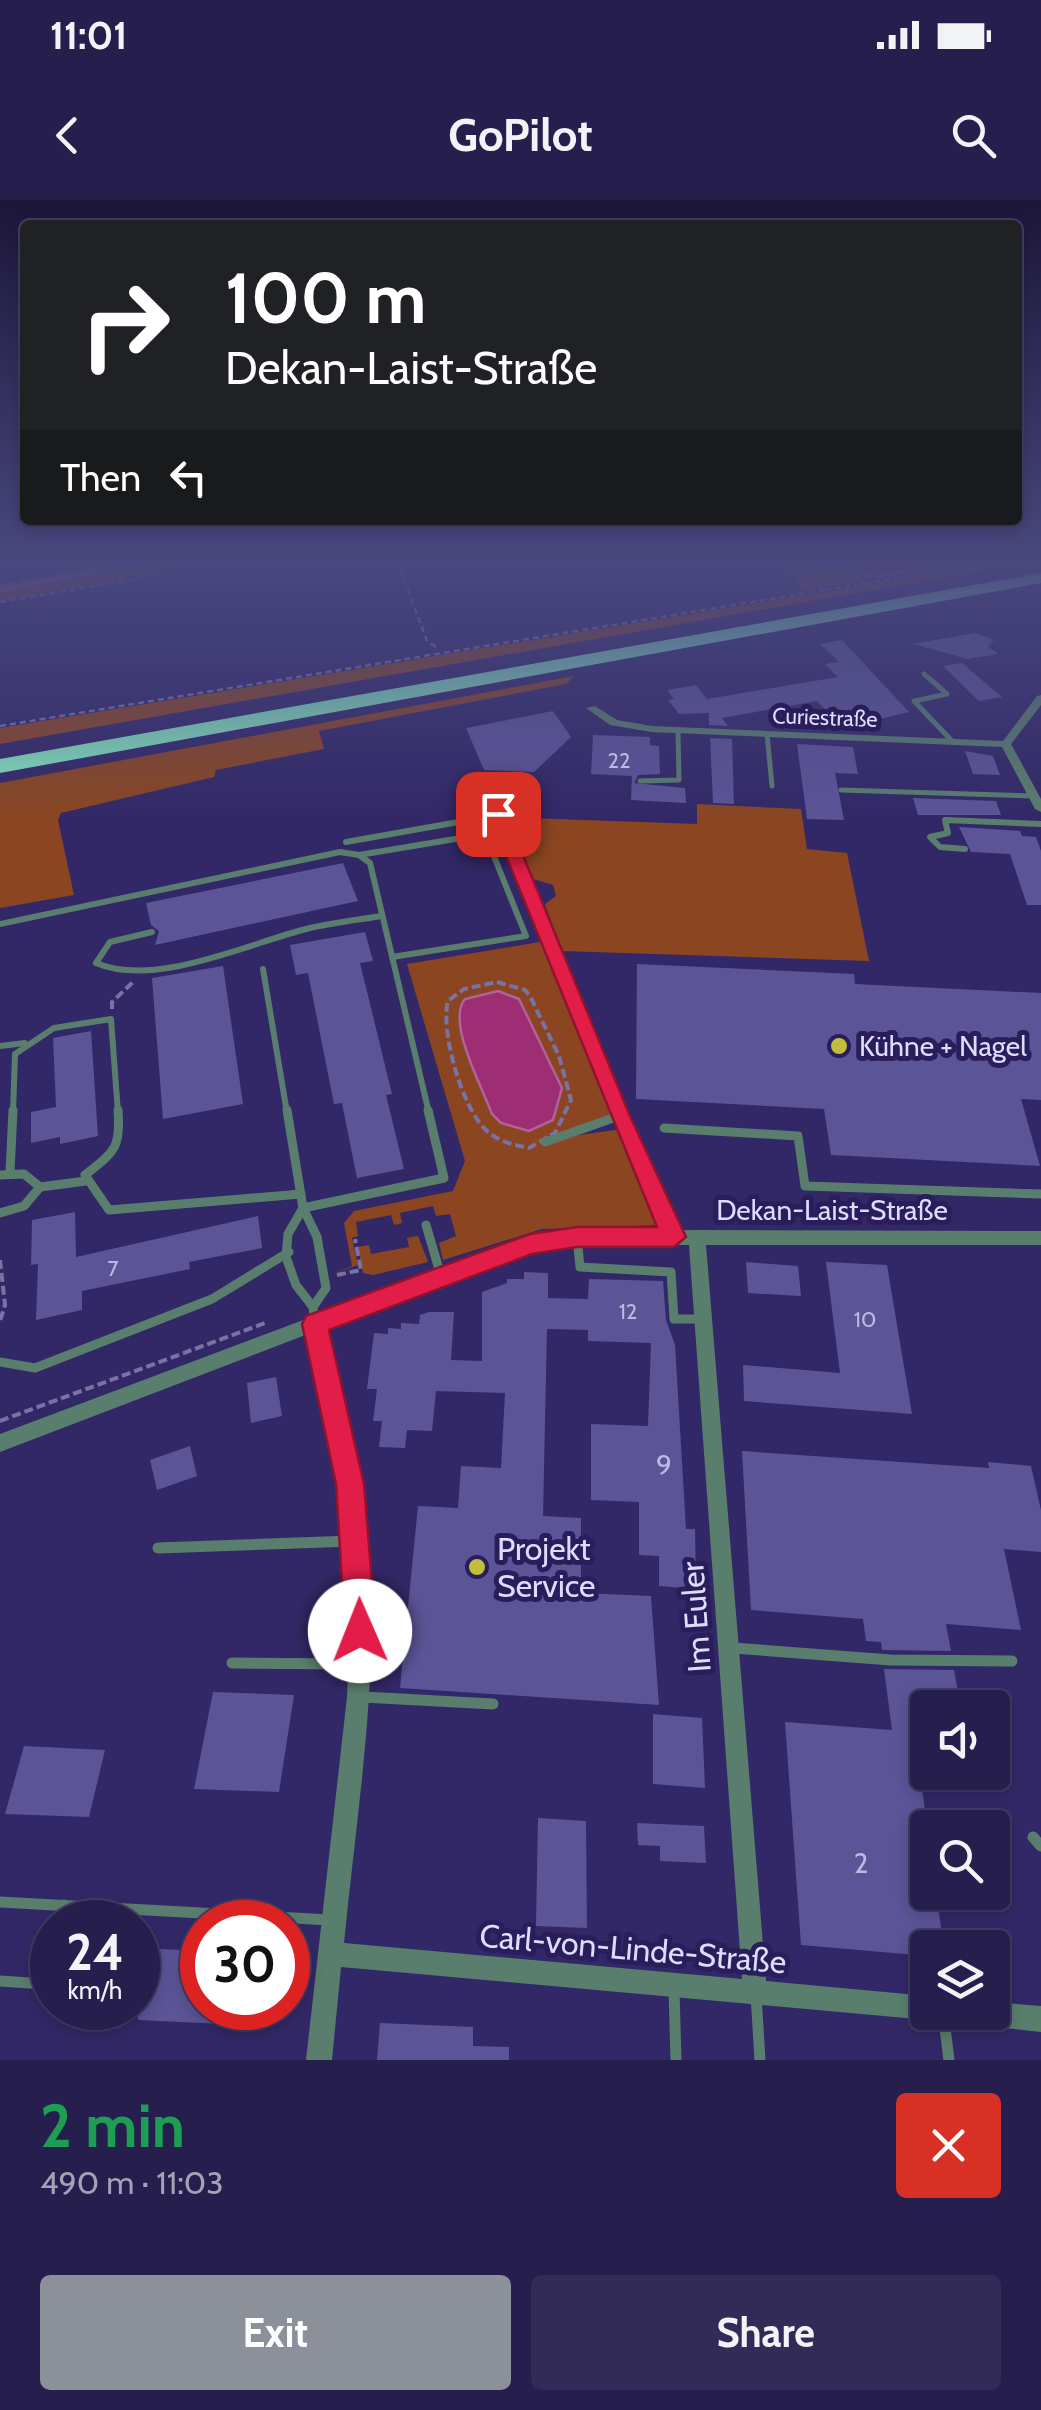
<!DOCTYPE html>
<meta charset="utf-8">
<style>
:root{--surface:#261e4d;--page:#322b57;--text:#f1f3f6;--muted:#a4a2b6;--line:#423c65;--accent:#8c9099}
body{margin:0;font-family:Cabin,sans-serif;background:var(--page);color:var(--text);height:100vh;display:flex;flex-direction:column;font-size:38px;white-space:nowrap}
*{box-sizing:border-box;margin:0}
p{font-size:32px;color:var(--muted)}
.icon{flex:none;width:55px;height:55px;fill:none;stroke:currentColor;stroke-width:2;stroke-linecap:round;stroke-linejoin:round}
.map{position:relative;height:1860px;overflow:hidden}
.drawer{display:flex;flex-direction:column;background:var(--surface);flex:1}
.drawer>*{flex:none}
.top-card{position:absolute;left:20px;top:20px;width:1002px;height:305px;border-radius:10px;box-shadow:0 5px 15px #0003,0 0 0 2px var(--line);background:#202124;color:#fff;overflow:hidden}
.controls{position:absolute;left:910px;top:1490px;display:grid;gap:20px}
.controls a{display:grid;place-items:center;width:100px;height:100px;border-radius:10px;background:var(--surface);box-shadow:0 5px 15px #0003,0 0 0 2px var(--line);font-size:50px}
.speed{position:absolute;left:30px;top:1700px;display:flex;gap:20px;font-size:50px;font-weight:700;text-align:center}
.speed>*{display:grid;place-content:center;width:130px;height:130px;border-radius:50%;background:var(--surface);box-shadow:0 5px 15px #0003,0 0 0 2px var(--line);line-height:1}
.speed small{font-size:25px;font-weight:400}
.speed .limit{border:15px solid #d22;background:#fff;color:#111}
.pin{position:absolute;display:grid;place-items:center;width:85px;height:85px;color:#fff;margin:-42px;border-radius:20px;box-shadow:0 5px 15px #0006}
.me{position:absolute;width:110px;margin:-55px;rotate:359deg;stroke-linejoin:round;filter:drop-shadow(0 0 8px #0008)}
.turn{display:flex;align-items:center;gap:35px;height:210px;padding:0 40px;font-size:45px}
.turn .icon{width:130px;height:130px;stroke-width:2.5}
.turn b{display:block;font-size:70px;line-height:85px}
.then{display:flex;align-items:center;height:95px;padding:0 40px;background:#0003;gap:20px;font-size:38px}
.round{display:grid;place-items:center;flex:none;width:105px;height:105px;border-radius:10px;background:var(--page)}
.summary{display:flex;align-items:center;justify-content:space-between;height:170px;padding:0 40px}
h1{font-size:60px;font-weight:700;line-height:75px;color:#1e9e55}
.button{display:flex;gap:20px;margin-top:auto;padding:20px 40px}
.button a{flex:1;height:115px;border-radius:10px;background:var(--accent);color:#fff;font-size:40px;font-weight:700;line-height:115px;text-align:center}
.button a+a{background:var(--page);color:var(--text)}
.status{display:flex;justify-content:space-between;align-items:center;height:70px;padding:0 50px;background:var(--surface);direction:ltr}
.status svg{height:28px;fill:currentColor}
header{display:flex;justify-content:space-between;align-items:center;height:130px;padding:0 40px;background:var(--surface);font-size:45px;font-weight:700}
.map>svg:first-child{display:block}
</style>
<div class="status"><b>11:01</b><svg viewBox="0 0 49 12"><path d="M0 12V9h3v3zM5 12V6h3v6zM10 12V3h3v9zM15 12V0h3v12zM26 1h20v11H26zM47 4h2v5h-2z"/></svg></div>
<header><svg class="icon" aria-label="back" viewBox="0 0 24 24"><path d="M15 5l-7 7 7 7"/></svg>GoPilot<svg class="icon" aria-label="search" viewBox="0 0 24 24"><circle cx="10" cy="10" r="6"/><path d="M15 15l6 6"/></svg></header>
<div class="map">
<svg width="1041" height="1860" viewBox="0 0 1041 1860">
<rect width="100%" height="100%" fill="#322867"/>
<g fill="#8b4621">
<path d="M135,361H189L119,381L0,401V385Z"/>
<path d="M778,361H983L804,391Z"/>
<path d="M1012,361H1038L0,544V528Z"/>
<path d="M574,476L566,484L319,531L324,549L216,570L214,577L61,613L58,620L74,695L0,708V583Z"/>
<path d="M697,604L801,609L807,649L847,653L869,761L562,751L545,704L556,696L553,685L533,679L505,615L519,612L528,618L697,624Z"/>
<path d="M546,741L613,905L612,915L572,936L615,930L627,937L659,1025L542,1029L443,1060L439,1043L456,1036L450,1014L436,1016L433,1006L400,1013L402,1023L394,1025L391,1015L356,1022L358,1036L352,1038L358,1065L332,1074L352,1066L344,1023L354,1011L453,991L465,961L407,764Z"/>
<path d="M418,1036L428,1062L373,1075L363,1073L358,1047L369,1045L371,1054L409,1047L407,1038Z"/>
</g>
<g fill="#9e2e74" stroke="#b1629c" stroke-width="2.5">
<path d="M852,361H972L875,377L861,373Z"/>
<path d="M498,791L519,799L562,888L553,920L529,931L501,923L492,914C482,887 446,821 465,799Z"/>
</g>
<g fill="none" stroke-linecap="round" stroke-linejoin="round">
<path stroke="#b1629c" stroke-width="4" d="M0,390L151,361"/>
</g>
<g fill="#5b5497">
<path d="M975,433L994,440L988,446L998,454L968,459L913,444Z"/>
<path d="M842,440L909,512L843,528L817,501L722,518L728,526L709,525V513L679,514L668,500L674,499L667,490L696,485L707,499L838,477L825,464L839,462L820,444Z"/>
<path d="M962,463L989,486L1002,497L979,501L943,466Z"/>
<path d="M553,511L571,537L534,572L484,570L466,528Z"/>
<path d="M593,535L650,537V545L659,546L660,574L638,575L634,583L685,588L686,603L631,600L632,576L591,574Z"/>
<path d="M710,538L732,539L734,604L713,603Z"/>
<path d="M797,544L853,547L858,574L835,573L844,620L807,619Z"/>
<path d="M965,551L993,556L1000,575L973,574Z"/>
<path d="M913,598L996,601L1001,615H918Z"/>
<path d="M959,627L1020,631L1022,636L1036,637L1041,651V705H1027L1010,654L971,652Z"/>
<path d="M343,663L358,701L155,745L159,731L151,725L146,703Z"/>
<path d="M365,732L373,761L360,763L392,894L386,895L404,969L357,978L342,903L334,904L308,773L296,775L290,745Z"/>
<path d="M637,764L854,774L855,784L1041,793V900L1021,899L1040,966L831,955L824,909L636,899Z"/>
<path d="M223,766L243,904L163,919L152,778Z"/>
<path d="M91,831L98,936L60,944V937L31,943V912L56,907L53,838Z"/>
<path d="M75,1012L76,1057L258,1016L262,1048L189,1062L190,1069L82,1091V1110L36,1120L38,1064L31,1065L32,1020Z"/>
<path d="M746,1062L798,1066L801,1096L748,1093Z"/>
<path d="M826,1062L887,1065L912,1214L744,1201L743,1165L840,1173Z"/>
<path d="M524,1072L548,1073V1098L588,1099L589,1079L663,1081L666,1120L675,1145L686,1329H695L696,1389L659,1386V1356L639,1355V1302L591,1300V1224L648,1226L651,1143L588,1141V1130L547,1129L543,1316L581,1318V1393L651,1396L659,1505L400,1488L418,1306L458,1308L461,1266L501,1268L505,1193L436,1191L432,1231L407,1230L405,1248L379,1247L382,1221H373L377,1189H367L374,1133L388,1134V1128L401,1129V1123L419,1124L420,1115L429,1112H454L451,1160L482,1161V1092L507,1083V1079H524Z"/>
<path d="M276,1177L282,1216L251,1223L247,1183Z"/>
<path d="M190,1246L197,1276L157,1290L150,1260Z"/>
<path d="M742,1251L989,1268L988,1262L1031,1266L1041,1310V1352L1004,1349L1021,1430L946,1424L951,1451L882,1450L881,1442L866,1441L863,1419L751,1410Z"/>
<path d="M884,1469L954,1470L961,1508H928V1532L914,1531L928,1632V1692H936L944,1748H928V1756L801,1745L785,1522L892,1530Z"/>
<path d="M213,1492L294,1495L279,1592L194,1589Z"/>
<path d="M653,1514L702,1518L705,1588L653,1584Z"/>
<path d="M24,1546L105,1550L89,1617L5,1614Z"/>
<path d="M538,1618L586,1621L587,1728L536,1726Z"/>
<path d="M637,1623L704,1626L706,1663L660,1661V1646L638,1645Z"/>
<path d="M138,1748L202,1751V1808H248L245,1825L138,1820Z"/>
<path d="M380,1823L473,1827V1846L509,1847V1860H377Z"/>
</g>
<g fill="none" stroke-linecap="round" stroke-linejoin="round">
<g stroke="#7973a5" stroke-width="2.5" stroke-dasharray="6 4" stroke-linecap="butt">
<path d="M397,361L427,441L439,449"/>
<path d="M839,361L865,385"/>
<path d="M0,386L142,361"/>
<path d="M825,390L1006,361"/>
<path d="M0,402L138,379L193,361"/>
<path d="M0,526L825,390L794,361"/>
</g>
<g stroke="#7973a5" stroke-width="4" stroke-dasharray="9 4" stroke-linecap="butt">
<path d="M497,782L525,790L530,796L559,856L571,900L555,933L529,948C513,945 497,941 485,929C462,907 440,831 448,801L464,789Z"/>
<path d="M112,809V802L133,782"/>
<path d="M0,1060L5,1105L0,1121"/>
<path d="M337,1075L361,1070L355,1039"/>
<path d="M0,1221L265,1123"/>
</g>
<g stroke="#5a7e6e" stroke-width="5">
<path d="M924,474L947,494L914,501L953,542"/>
<path d="M767,534L772,586"/>
<path d="M640,581L679,580L678,531"/>
<path d="M841,590L1034,596"/>
</g>
<g stroke="#5a7e6e" stroke-width="6">
<path d="M346,642L498,615L618,913"/>
<path d="M965,649L940,647L930,637L948,633L945,620L1041,624"/>
<path d="M359,655L485,634L526,736L392,757"/>
<path d="M0,724L340,652L359,655L370,663L429,913"/>
<path d="M152,732L110,742L96,763C154,788 247,744 306,729C331,723 357,720 382,716"/>
<path d="M263,769L287,913"/>
<path d="M0,846L25,843"/>
<path d="M13,913L15,854L54,828L111,819L118,913"/>
</g>
<g stroke="#5a7e6e" stroke-width="9">
<path d="M118,910C121,949 114,952 85,975L109,1010L301,994"/>
<path d="M287,910L303,1008L288,1034L286,1057L296,1085L313,1107"/>
<path d="M617,910L674,1037"/>
<path d="M664,928L798,936L805,986L1041,994"/>
<path d="M545,942L619,916"/>
<path d="M10,972L13,910"/>
<path d="M0,975L24,974L40,987L24,1006L0,1013"/>
<path d="M40,987L86,981"/>
<path d="M426,1025L441,1076"/>
<path d="M577,1037L580,1067L671,1072L674,1119H702"/>
<path d="M315,1124L313,1107L326,1088L317,1037L303,1008L444,978L428,910"/>
<path d="M0,1162L35,1168L212,1099L289,1052"/>
</g>
<g stroke="#5a7e6e" stroke-width="11">
<path d="M158,1348L353,1341"/>
<path d="M733,1448L891,1460L1012,1461"/>
<path d="M232,1463L356,1464"/>
<path d="M363,1497L493,1504"/>
<path d="M1033,1637L1041,1646"/>
<path d="M0,1702L330,1720"/>
<path d="M60,1722L64,1705"/>
<path d="M0,1781L44,1784L52,1750"/>
<path d="M674,1790L676,1860"/>
<path d="M756,1795L760,1860"/>
<path d="M943,1812L949,1860"/>
</g>
<g fill="#5a7e6e" fill-rule="evenodd">
<path d="M1041,495V505L1011,544L1041,599V612L1035,609L1002,547L652,532L610,525L586,508L595,506L617,520L652,526L1003,541L1037,496Z"/>
<path d="M697,1030L1041,1031V1045H706L766,1781L928,1796V1812H939L937,1817L928,1820L341,1767L332,1860H306L347,1497L351,1398L341,1283L308,1134L0,1252V1234L498,1047L555,1032ZM689,1045L742,1779L344,1743C355,1629 374,1513 371,1399C368,1307 345,1217 324,1127L500,1060L555,1046Z"/>
<path d="M992,1802L1041,1806V1832L970,1824L961,1821L958,1812H992Z"/>
</g>
<path fill="#84e3bd" fill-rule="evenodd" d="M1041,373V383L0,573V559Z"/>
</g>
<linearGradient id="sky" x2="0" y2="1"><stop stop-color="#1c1639"/><stop offset="0.58" stop-color="#49487f"/><stop offset="1" stop-color="#49487f" stop-opacity="0"/></linearGradient>
<rect width="1041" height="621" fill="url(#sky)"/>
<path fill="#e11d48" stroke="#92132f" stroke-width="2.5" d="M498,609L506,614L630,916L686,1037L674,1047H577L532,1054L329,1130L364,1284L376,1431L372,1442L360,1447L349,1442L345,1431L336,1284L302,1124L306,1116L530,1034L577,1027H657L489,614Z"/>
<g fill="#c3bd3e" stroke="#291d5b" stroke-width="4">
<circle cx="839" cy="846" r="10"/>
<circle cx="477" cy="1367" r="10"/>
</g>
<g text-anchor="middle" stroke-width="10" stroke-linejoin="round" paint-order="stroke">
<g font-size="22" fill="#dcdcfb" stroke="#291d5b">
<text transform="translate(825 517) rotate(2)" y="8">Curiestraße</text>
</g>
<g font-size="22" fill="#bcbae2">
<text x="619" y="568">22</text>
<text x="113" y="1076">7</text>
<text x="628" y="1119">12</text>
<text x="865" y="1127">10</text>
</g>
<g font-size="28" fill="#dcdcfb" stroke="#291d5b" text-anchor="start">
<text x="859" y="856">Kühne + Nagel</text>
</g>
<g font-size="28" fill="#dcdcfb" stroke="#291d5b">
<text x="832" y="1020">Dekan-Laist-Straße</text>
</g>
<g font-size="28" fill="#bcbae2">
<text x="664" y="1275">9</text>
<text x="861" y="1673">2</text>
</g>
<g font-size="32" fill="#dcdcfb" stroke="#291d5b" text-anchor="start">
<text x="497" y="1360">Projekt<tspan x="497" dy="37">Service</tspan></text>
</g>
<g font-size="32" fill="#dcdcfb" stroke="#291d5b">
<text transform="translate(696 1417) rotate(-94)" y="11">Im Euler</text>
<text transform="translate(633 1749) rotate(5)" y="11">Carl-von-Linde-Straße</text>
</g>
</g>
</svg>
<div class="controls">
<a><svg class="icon" aria-label="sound" viewBox="0 0 24 24"><path d="M4 9h4l5-4v14l-5-4H4zM17 9q2 3 0 6"/></svg></a>
<a><svg class="icon" aria-label="search" viewBox="0 0 24 24"><circle cx="10" cy="10" r="6"/><path d="M15 15l6 6"/></svg></a>
<a><svg class="icon" aria-label="layers" viewBox="0 0 24 24"><path d="M12 4l9 5-9 5-9-5zM3 14l9 5 9-5"/></svg></a>
</div>
<div class="speed"><div>24<small>km/h</small></div><div class="limit">30</div></div>
<div class="pin" style="left:498px;top:614px;background:#d93025"><svg class="icon" aria-label="arrive" viewBox="0 0 24 24"><path d="M6 21V4h12l-3 4 3 4H6"/></svg></div>
<svg class="me" style="left:360px;top:1431px" viewBox="-20 -20 40 40"><circle r="19" fill="#fff"/><path d="M0-13L10 11 0 6-10 11z" fill="#e11d48"/></svg>
<div class="top-card">
<div class="turn"><svg class="icon" aria-label="right" viewBox="0 0 24 24"><path d="M7 20v-9h11M14 6l5 5-5 5"/></svg><div><b>100 m</b>Dekan-Laist-Straße</div></div>
<div class="then">Then<svg class="icon" aria-label="left" viewBox="0 0 24 24"><path d="M17 20v-9H6M10 6l-5 5 5 5"/></svg></div>
</div>
</div>
<section class="drawer">
<div class="summary"><div><h1>2 min</h1><p>490 m · 11:03</p></div><a class="round" style="background:#d93025;color:#fff"><svg class="icon" aria-label="close" viewBox="0 0 24 24"><path d="M6 6l12 12M18 6L6 18"/></svg></a></div>
<div class="button"><a>Exit</a><a>Share</a></div>
</section>
